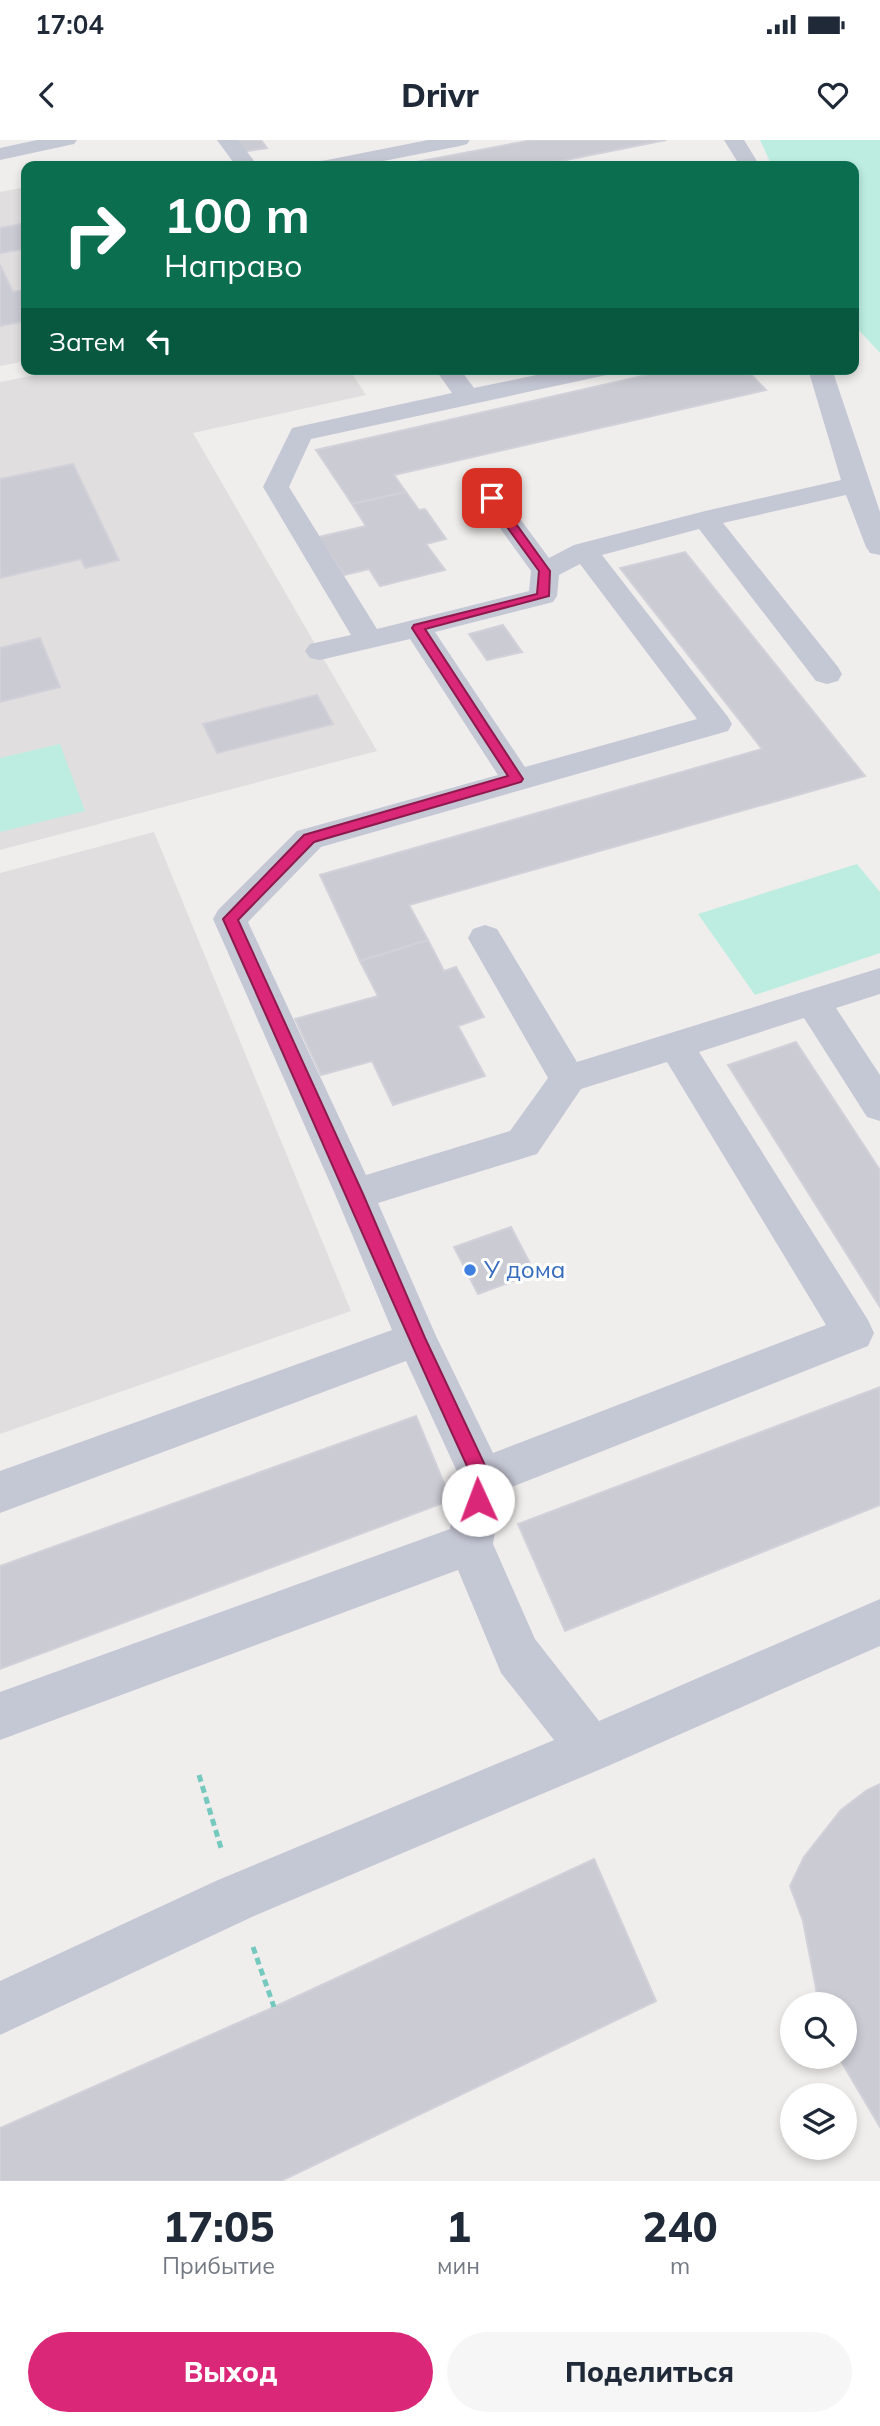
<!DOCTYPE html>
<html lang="ru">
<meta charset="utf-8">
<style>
:root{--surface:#fff;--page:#f6f6f7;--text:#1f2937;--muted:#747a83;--accent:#db2777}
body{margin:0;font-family:Mulish,sans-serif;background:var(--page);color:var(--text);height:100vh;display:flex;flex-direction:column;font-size:26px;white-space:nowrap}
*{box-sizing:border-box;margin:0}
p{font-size:23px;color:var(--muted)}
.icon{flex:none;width:38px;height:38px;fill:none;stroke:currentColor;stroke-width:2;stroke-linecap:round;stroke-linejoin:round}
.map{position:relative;height:2041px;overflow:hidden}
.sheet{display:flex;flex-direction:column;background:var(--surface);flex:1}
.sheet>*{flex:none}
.guide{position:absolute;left:21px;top:21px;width:838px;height:214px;border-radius:14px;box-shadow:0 4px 10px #0003;background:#0b6e4f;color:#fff;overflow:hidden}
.controls{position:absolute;left:780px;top:1852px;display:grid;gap:14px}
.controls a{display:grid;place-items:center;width:77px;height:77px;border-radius:50%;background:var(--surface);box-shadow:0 4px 10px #0003;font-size:35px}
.pin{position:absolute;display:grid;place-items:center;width:60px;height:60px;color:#fff;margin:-30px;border-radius:14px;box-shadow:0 4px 10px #0006}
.me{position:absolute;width:77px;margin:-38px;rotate:358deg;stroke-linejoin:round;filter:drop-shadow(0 0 5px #0008)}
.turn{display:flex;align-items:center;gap:24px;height:147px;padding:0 28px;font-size:32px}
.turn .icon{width:91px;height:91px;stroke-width:2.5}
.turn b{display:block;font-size:49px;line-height:60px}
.then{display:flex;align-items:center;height:66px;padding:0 28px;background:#0003;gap:14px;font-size:26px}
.eta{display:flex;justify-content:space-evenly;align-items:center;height:119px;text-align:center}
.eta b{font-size:42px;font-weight:800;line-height:49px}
.cta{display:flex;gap:14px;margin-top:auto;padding:14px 28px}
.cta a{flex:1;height:80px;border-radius:42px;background:var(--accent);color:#fff;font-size:28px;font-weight:800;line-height:80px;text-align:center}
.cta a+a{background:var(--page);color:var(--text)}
.status{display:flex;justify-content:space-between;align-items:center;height:49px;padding:0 35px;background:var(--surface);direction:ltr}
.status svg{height:19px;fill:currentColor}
header{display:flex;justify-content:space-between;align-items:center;height:91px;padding:0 28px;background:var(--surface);font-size:32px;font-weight:800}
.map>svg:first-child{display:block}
</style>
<div class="status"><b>17:04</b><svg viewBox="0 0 49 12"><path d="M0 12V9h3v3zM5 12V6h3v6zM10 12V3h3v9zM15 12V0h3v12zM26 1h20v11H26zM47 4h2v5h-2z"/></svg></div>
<header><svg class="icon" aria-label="back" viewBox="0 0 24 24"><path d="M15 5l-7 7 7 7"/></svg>Drivr<svg class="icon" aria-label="heart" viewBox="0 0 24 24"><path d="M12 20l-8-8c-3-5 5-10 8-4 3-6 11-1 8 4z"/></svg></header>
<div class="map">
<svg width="880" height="2041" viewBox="0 0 880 2041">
<rect width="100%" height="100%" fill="#f0eeed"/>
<g fill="#e1dedf">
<path d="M26,47V221L0,226V52Z"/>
<path d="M65,229H349L366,255L193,293L377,611L0,710V242Z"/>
<path d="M154,692L351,1171L0,1294V733Z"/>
</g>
<g fill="#bcede0">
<path d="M760,0H880V213L854,185V26H772Z"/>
<path d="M60,604L85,671L0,692V618Z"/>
<path d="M857,724L880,752V813L755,855L698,774Z"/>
</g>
<g fill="#cacbd3" stroke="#d2d1d9" stroke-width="2">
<path d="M233,0H261L267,8L242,12Z"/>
<path d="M532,0H666L536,26H395Z"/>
<path d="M26,83V109L0,113V88Z"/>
<path d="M0,125L13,152L26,149V181L0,186Z"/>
<path d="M673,229H746L766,250L394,335L406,352L352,364L316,310Z"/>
<path d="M73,324L119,420L85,428L81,419L0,438V339Z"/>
<path d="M406,352L419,370L425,369L446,399L426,404L445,430L380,446L369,429L344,435L319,397L366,386L352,364Z"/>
<path d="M685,412L865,636L409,765L428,800L360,821L320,735L762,609L620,428Z"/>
<path d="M503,485L522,512L487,520L469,494Z"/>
<path d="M40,498L60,547L0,562V508Z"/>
<path d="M317,555L333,584L217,613L203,584Z"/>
<path d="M428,800L444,831L456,827L484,877L458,886L485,936L393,965L372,921L321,935L295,879L378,856L360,821Z"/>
<path d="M796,902L880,1030V1167L728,925Z"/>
<path d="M511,1087L535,1133L478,1154L454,1107Z"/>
<path d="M880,1247V1365L565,1491L518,1384Z"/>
<path d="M416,1276L451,1360L0,1529V1426Z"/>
<path d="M880,1644V1987L838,1916H845V1864H819L803,1781L790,1746L804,1717L841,1670L867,1650Z"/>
<path d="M594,1719L656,1861L281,2041H0V1988L274,1867Z"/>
</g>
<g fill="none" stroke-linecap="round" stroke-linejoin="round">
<g stroke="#75c9be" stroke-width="5" stroke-dasharray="7 4.5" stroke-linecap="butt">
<path d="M199,1635L221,1708"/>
<path d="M253,1807L274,1867"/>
</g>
<g fill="#c4c7d4" fill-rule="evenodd">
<path d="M37,0H77L74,4L0,20V8Z"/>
<path d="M217,0H238L258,26H236Z"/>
<path d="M428,0H470L467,4L460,6L358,26H316L319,21L327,20Z"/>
<path d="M724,0H744L760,26H740Z"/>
<path d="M435,229H460L474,248L565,229H614L611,234L602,236L311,299L289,347L377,489L529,451L531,431L465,340L469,334L478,332L487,334L549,418L574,405L705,371L841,340L808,229H832L880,372V415L870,413L866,407L846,355L723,383L838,527L842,534L838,541L827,544L816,541L699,389L602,415L728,577L732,584L728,591L321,707L248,782L366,1035L510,991L548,938L468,798L473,789L485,785L497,789L577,922L880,828V854L836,868L880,935V981L867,977L804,878L699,912L868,1180L874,1193L868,1206L502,1351L493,1404L535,1499L599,1581L880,1459V1506L608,1626L254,1776L0,1895V1841L218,1740L554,1600L501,1533L458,1430L0,1600V1552L450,1389L460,1338L406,1221L0,1373V1331L392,1190L335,1054L213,779L218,770L297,691L498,635L410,499L320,520L310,518L305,511L310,504L351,495L263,347L292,288L452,253ZM580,424L697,579L525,627L435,492L553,462L557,456L559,435ZM667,922L826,1185L493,1313L436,1196L378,1063L537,1014L581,949Z"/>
</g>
</g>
<path fill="#db2777" stroke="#8e194d" stroke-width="2" d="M488,356H496L550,431L549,456L425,489L523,639L521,642L314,702L238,780L363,1054L425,1198L491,1338L485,1366L478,1369L472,1366L469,1360L473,1339C387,1153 307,965 223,779L304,695L508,636L412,488L414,485L537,454L539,431L486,358Z"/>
<circle fill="#3f7fe0" stroke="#fff" stroke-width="2.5" cx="470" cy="1130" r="7"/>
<g text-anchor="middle" stroke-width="6" stroke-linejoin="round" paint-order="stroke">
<g font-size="24" fill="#366cbe" stroke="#fff" text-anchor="start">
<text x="484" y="1138">У дома</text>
</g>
</g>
</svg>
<div class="controls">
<a><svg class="icon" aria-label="search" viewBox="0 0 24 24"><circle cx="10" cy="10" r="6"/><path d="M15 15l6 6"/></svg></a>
<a><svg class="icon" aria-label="layers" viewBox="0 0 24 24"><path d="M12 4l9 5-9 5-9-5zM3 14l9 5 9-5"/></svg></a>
</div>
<div class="pin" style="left:492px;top:358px;background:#d93025"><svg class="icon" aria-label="arrive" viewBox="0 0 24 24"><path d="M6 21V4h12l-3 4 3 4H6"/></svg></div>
<svg class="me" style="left:478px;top:1360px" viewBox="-20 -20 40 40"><circle r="19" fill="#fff"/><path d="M0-13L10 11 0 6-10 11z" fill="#db2777"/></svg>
<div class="guide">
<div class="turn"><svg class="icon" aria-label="right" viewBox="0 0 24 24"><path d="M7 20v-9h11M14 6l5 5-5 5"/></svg><div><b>100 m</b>Направо</div></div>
<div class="then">Затем<svg class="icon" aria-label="left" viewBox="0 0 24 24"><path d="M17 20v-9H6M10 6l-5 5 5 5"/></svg></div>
</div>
</div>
<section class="sheet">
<div class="eta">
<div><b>17:05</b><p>Прибытие</p></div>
<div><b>1</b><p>мин</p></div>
<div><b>240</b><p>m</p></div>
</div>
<div class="cta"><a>Выход</a><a>Поделиться</a></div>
</section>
